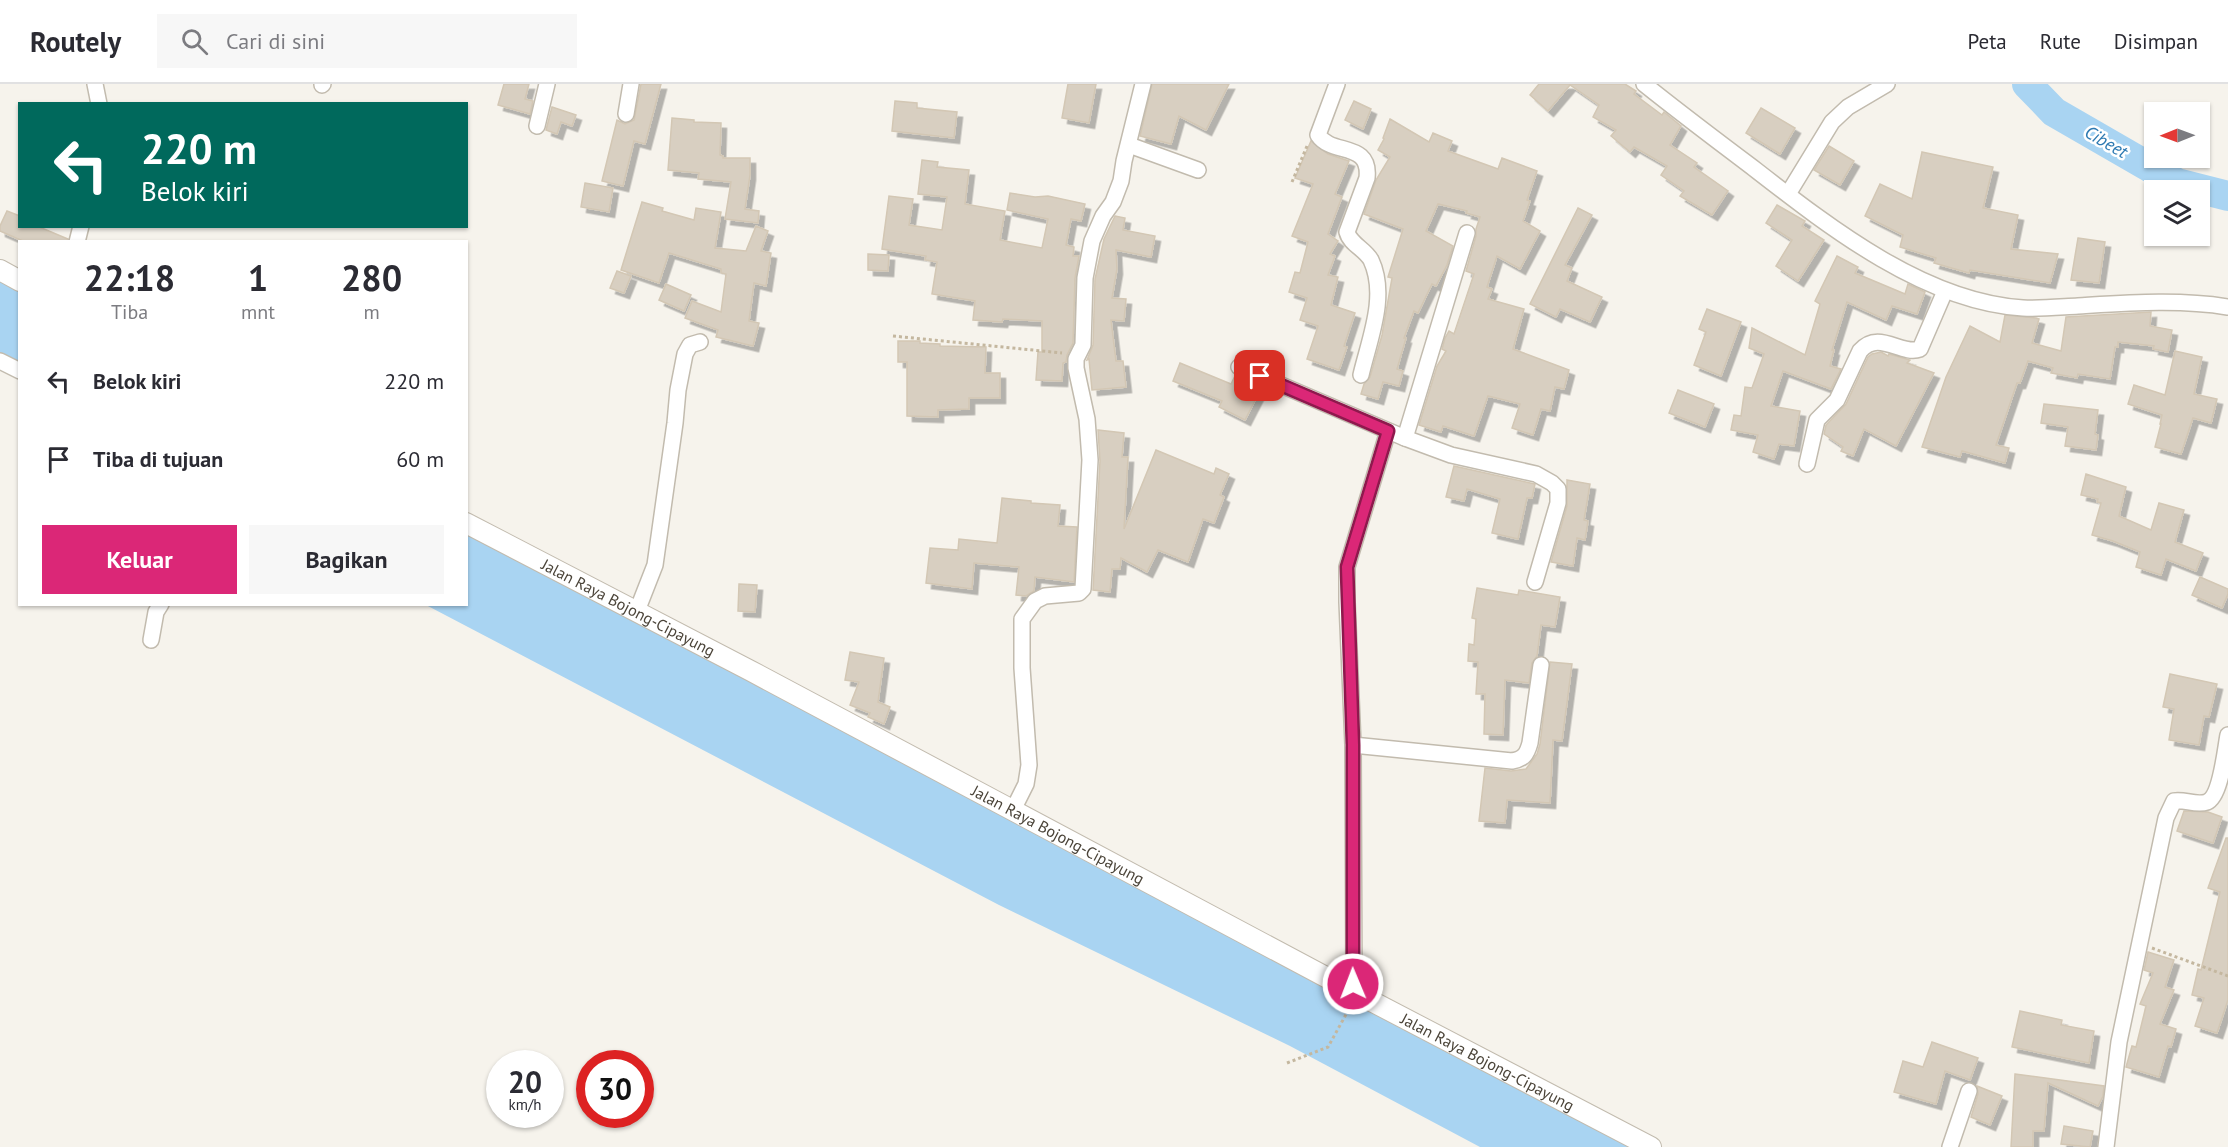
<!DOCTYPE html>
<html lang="id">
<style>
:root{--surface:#fff;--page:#f7f7f7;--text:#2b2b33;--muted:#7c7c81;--line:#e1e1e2;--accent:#db2777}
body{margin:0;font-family:"PT Sans",sans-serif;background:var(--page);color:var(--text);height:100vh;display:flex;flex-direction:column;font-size:22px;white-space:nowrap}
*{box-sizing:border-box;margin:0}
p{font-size:20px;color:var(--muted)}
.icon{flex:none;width:33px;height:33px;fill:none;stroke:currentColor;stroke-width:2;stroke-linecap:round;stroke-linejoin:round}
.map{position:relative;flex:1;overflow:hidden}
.drawer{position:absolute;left:18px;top:156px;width:450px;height:366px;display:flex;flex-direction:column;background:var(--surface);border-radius:0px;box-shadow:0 2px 4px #0004}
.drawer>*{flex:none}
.guide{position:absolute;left:18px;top:18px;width:450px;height:126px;border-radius:0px;box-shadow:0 2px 4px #0004;background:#00695c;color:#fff;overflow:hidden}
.needle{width:39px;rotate:269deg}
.buttons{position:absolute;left:2144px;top:18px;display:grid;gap:12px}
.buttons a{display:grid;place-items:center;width:66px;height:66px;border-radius:0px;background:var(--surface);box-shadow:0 2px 4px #0004;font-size:30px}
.speed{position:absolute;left:486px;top:966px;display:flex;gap:12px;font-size:30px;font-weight:700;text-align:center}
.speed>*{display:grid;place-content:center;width:78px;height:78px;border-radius:50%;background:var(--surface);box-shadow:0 2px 4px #0004;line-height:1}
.speed small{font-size:15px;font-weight:400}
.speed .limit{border:9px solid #d22;background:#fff;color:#111}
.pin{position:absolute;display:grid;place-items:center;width:51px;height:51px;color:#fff;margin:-26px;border-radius:12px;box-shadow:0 3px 9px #0006}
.me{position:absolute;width:66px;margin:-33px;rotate:359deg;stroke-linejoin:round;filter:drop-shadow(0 0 4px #0008)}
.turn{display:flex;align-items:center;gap:21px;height:126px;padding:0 24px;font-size:27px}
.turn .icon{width:78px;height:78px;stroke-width:2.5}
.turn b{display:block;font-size:42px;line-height:51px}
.eta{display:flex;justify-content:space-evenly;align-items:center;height:102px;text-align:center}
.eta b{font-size:36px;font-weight:600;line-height:42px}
.cta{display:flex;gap:12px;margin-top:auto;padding:12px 24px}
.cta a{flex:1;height:69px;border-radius:0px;background:var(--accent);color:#fff;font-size:24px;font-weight:600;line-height:69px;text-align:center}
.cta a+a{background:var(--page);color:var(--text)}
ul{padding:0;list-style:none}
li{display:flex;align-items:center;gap:18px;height:78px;padding:0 24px}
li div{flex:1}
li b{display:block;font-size:22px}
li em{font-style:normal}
header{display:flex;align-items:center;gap:36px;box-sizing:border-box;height:84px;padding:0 30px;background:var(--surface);border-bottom:2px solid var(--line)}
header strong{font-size:28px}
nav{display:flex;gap:33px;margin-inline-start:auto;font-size:21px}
.search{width:420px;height:54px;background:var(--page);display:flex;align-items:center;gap:15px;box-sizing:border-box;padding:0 21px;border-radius:0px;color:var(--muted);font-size:22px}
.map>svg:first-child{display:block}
</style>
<header>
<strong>Routely</strong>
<div class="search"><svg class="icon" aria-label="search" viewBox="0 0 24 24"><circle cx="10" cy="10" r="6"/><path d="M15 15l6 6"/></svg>Cari di sini</div>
<nav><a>Peta</a><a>Rute</a><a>Disimpan</a></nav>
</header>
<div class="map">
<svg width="2228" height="1063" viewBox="0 0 2228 1063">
<defs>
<filter id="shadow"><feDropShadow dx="5.5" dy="5.5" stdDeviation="0" flood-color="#0004"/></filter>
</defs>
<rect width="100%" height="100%" fill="#f6f3ec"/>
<g fill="#a9d4f2">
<path d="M0,187L19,198V287L0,276Z"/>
<path d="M467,436L1649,1063H1480L1290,962L999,821L426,521L466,520Z"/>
</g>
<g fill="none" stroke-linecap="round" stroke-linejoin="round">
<path stroke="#a9d4f2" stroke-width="30" d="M2027,0L2054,28L2177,99L2228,112"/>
</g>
<g fill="#d8cfc1" stroke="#d3c7b4" stroke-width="1.5" filter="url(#shadow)">
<path d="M504,0H529L525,15L533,17L530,30L498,21Z"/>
<path d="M641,0H661L645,60L634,57L623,102L602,97L617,36L625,40L634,36Z"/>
<path d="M1068,0H1096L1089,39L1062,34Z"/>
<path d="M1152,0H1229L1206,46L1179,32L1171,60L1140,52Z"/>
<path d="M1539,0H1625L1636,7L1634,10L1662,31L1664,28L1681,42L1670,61L1697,79L1694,83L1728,107L1712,131L1680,112L1684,107L1661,91L1667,82L1634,63L1630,68L1611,52L1616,46L1593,33L1599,21L1570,1L1548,27L1530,11Z"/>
<path d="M895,17L917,19V24L957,28L954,54L892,47Z"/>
<path d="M1354,17L1371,25L1363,45L1345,36Z"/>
<path d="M552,23L576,31L572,42L561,38L557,50L546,46Z"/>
<path d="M1761,24L1795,44L1780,70L1746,49Z"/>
<path d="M672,34L694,36V38L721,39L720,71L723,72V74H750V91L745,125L759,127L758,139L725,135L731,98L698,95L699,89L668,86Z"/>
<path d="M1390,35L1429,58L1433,49L1452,57L1448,67L1498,85L1502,74L1537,87L1527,116L1530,117L1523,137L1540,147L1520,185L1497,172L1487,203L1492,205L1488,215L1524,225L1513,265L1569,286L1564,305L1555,303L1550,327L1541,325L1533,351L1512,344L1520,320L1488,312L1474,352L1443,342L1441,348L1419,341L1437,282L1446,267L1442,265L1445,254L1449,247L1454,250L1474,190L1466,187L1476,152V145L1480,133L1466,129L1467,127L1438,120L1426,147L1453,162L1447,181L1436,202L1432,200L1418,229L1414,227L1404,254H1406L1397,285L1403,287L1399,302L1383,298L1378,315L1361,310L1364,300L1370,293L1382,251L1392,194L1388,193L1403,145L1364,130L1376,96L1390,73L1378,66L1384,55L1383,54Z"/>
<path d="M1311,57L1328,70L1349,77L1335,110L1342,113L1328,150L1338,157L1330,170L1335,172L1328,191L1338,193L1331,221L1355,229L1344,262L1347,263L1339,286L1307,275L1318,242L1300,236L1307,214L1289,208L1295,188L1300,189L1308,158L1292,152L1313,100L1295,94Z"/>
<path d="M1829,62L1854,77L1840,101L1814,86Z"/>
<path d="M1922,68L1993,83L1983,124L2018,131L2011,165L2058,170L2050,199L1970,186L1969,189L1934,179L1936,174L1900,163L1903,151L1865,132L1880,100L1912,115Z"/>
<path d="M922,76L938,78L937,83L969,86L965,120L1005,127L1000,156L1042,164L1048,135L1007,126L1010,109L1035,113L1048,112L1085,120L1081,137L1071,135L1066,161L1074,163L1073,172H1079L1075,194L1073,259L1067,271L1066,278L1063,279L1062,297L1036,296L1038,268H1042V237L1003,235L1002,238L973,236L975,217L932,210L937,178L925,176L926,172L882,165L889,112L913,115L909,141L942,146L947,113L918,110Z"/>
<path d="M585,99L613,104L609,128L581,123Z"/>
<path d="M642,118L663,124L662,127L694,136L696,124L721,128L715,164L746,167L756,142L768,147L761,167L771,169L766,202L754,199L749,237L759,239L753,262L716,253L718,246L685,234L692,217L721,228L726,190L721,189V185L669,169L659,199L621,186Z"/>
<path d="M1777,121L1805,137L1802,142L1824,156L1798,197L1776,182L1792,156L1766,139Z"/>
<path d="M1578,124L1592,131L1565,181L1572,184L1567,197L1602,213L1590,238L1560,225L1556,233L1530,220Z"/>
<path d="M7,127L20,132V142H37L68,155V158H25L0,147V142Z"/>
<path d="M1115,132L1125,134L1123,146L1155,152L1151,173L1116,166L1117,185L1112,214L1126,215L1124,237L1111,236L1116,277H1123L1126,303L1092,306L1089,275L1087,276L1093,261L1095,195L1104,155Z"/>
<path d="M2078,154L2105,158L2099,199L2071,196Z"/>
<path d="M868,170L889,171L888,187L868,186Z"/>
<path d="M1837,172L1858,183L1855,189L1905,210L1908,200L1925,208L1917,230L1892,222L1886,236L1847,218L1832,266H1834L1830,282L1841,285L1831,305L1783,287L1771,322L1800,327L1794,362L1779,360L1774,375L1753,368L1758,351L1731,346L1734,331L1741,332L1745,303L1752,304L1764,270L1749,264L1752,244L1805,271L1820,220L1815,217Z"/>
<path d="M617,187L631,192L624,209L610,204Z"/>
<path d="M666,200L691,211L684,227L659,216Z"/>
<path d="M1707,225L1741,238L1721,292L1694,281L1706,248L1699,245Z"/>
<path d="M2151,228L2150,242L2172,246L2168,268L2153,265L2154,262L2118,258V263H2115L2110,295L2078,290L2077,294L2051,289L2053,284L2028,277L2020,299H2017L1996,361L2009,364L2005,379L1962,367L1960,373L1922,363L1946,293L1970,242L2000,258L2005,231L2036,234L2039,235L2032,259L2061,267L2066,233Z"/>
<path d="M898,257H920V259L940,260V262L986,263L985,289H1000V314H969V325L938,326V333L907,332V278H898Z"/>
<path d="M2175,267L2202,273L2194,310L2217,315L2211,339L2193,334L2181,370L2155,363L2161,340H2160L2162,331L2128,320L2134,301L2165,311Z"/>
<path d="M1881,268L1888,272L1889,270L1910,276L1907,279L1934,289L1896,362L1864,345L1853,372L1841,367L1843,363L1824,350L1826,341L1846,320L1868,273L1872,270Z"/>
<path d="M1180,279L1231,300L1235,292L1262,303L1245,336L1219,323L1222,317L1173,297Z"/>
<path d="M1678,306L1714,320L1705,343L1669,329Z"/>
<path d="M2044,320L2098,326L2095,350L2098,351L2096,366L2065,362L2068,343L2041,339Z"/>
<path d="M1098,346L1124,349L1122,373H1128L1124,445L1156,366L1214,390L1216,384L1229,390L1220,411L1224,413L1214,439L1203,435L1188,478L1158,466L1147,488L1121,474L1120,485H1112L1110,508L1093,506L1100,377Z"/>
<path d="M1454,382L1535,400L1532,414H1527L1518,455L1492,449L1500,415L1467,405L1464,417L1446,413Z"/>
<path d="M2086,390L2126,403L2119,432L2151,446L2159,419L2184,426L2175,458L2203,469L2196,487L2166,475L2161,491L2136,483L2140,468L2113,457L2092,451L2101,419L2097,418L2098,415L2081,411Z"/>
<path d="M1567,396L1590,400L1584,436L1588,437L1585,456L1577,454L1573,482L1551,478L1567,422Z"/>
<path d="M1002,414L1031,417V419L1060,421L1058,442L1077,443L1074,498L1035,493L1034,507L1026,512L1016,511L1019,483L974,479L972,505L926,499L930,464L958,466L959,455L997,459Z"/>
<path d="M2200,493L2228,505V510L2222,524L2192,511Z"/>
<path d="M739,500L757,501L755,528L738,527Z"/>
<path d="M1477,504L1518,511L1519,506L1560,513L1555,543L1541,541L1537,572L1532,579L1529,599L1505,596L1503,651L1484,650L1485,610H1476L1478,578L1468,577L1469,560L1474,561L1476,535L1472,534Z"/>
<path d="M850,568L884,574L878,618L890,623L884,640L868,633L870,629L850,621L859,598L845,596Z"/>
<path d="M1550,578L1572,580L1562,657L1553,656L1550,719L1507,716L1505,739L1479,737L1485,684L1511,687L1526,685L1537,670L1540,660Z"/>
<path d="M2170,590L2217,600L2209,633L2204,632L2199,661L2169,656L2174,625L2163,623Z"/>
<path d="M2184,727L2208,728L2222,733L2213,759L2177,747Z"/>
<path d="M2226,754H2228V916L2217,949L2195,942L2204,914L2192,911L2198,885L2201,886L2220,808L2208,804Z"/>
<path d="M2148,868L2174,876L2165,903L2174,906L2160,940L2176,945L2171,963L2168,962L2159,993L2126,983L2132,962L2136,963L2146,922L2140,920L2153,889L2144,886Z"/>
<path d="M2020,927L2062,936L2061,941L2094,947L2089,979L2012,963Z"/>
<path d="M1932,958L1978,974L1970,996L1945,987L1936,1020L1894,1008L1903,977L1923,983Z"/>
<path d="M2015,990L2104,1002L2103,1012L2098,1022L2048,999L2044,1047H2033V1063H2011Z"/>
<path d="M1977,1002L2002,1012L1990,1041L1971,1033L1978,1010Z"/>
<path d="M2064,1042L2093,1047L2090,1063L2061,1060Z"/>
</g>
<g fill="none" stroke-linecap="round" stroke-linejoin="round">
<g stroke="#c2bbae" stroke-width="18">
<g id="minor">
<path d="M95,0L99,20"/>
<path d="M1337,0L1318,51C1332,72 1371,57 1367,94L1347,148C1350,160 1365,165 1371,176C1388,212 1369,256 1361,291"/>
<path d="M1644,0C1679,28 1716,56 1752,83C1828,142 1924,218 2023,224C2041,225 2060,223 2078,222C2128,219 2179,215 2228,223"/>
<path d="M322,1L323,0"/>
<path d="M626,30L631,0"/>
<path d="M537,42L547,0"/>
<path d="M1129,61L1198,86"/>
<path d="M1788,110L1832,38L1848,23L1887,0"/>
<path d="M77,158L81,142"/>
<path d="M0,277L20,287"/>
<path d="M1239,283L1405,354L1451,371L1536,390L1552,399L1558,405V419L1535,498"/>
<path d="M1405,354L1467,149"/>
<path d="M1807,380L1817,336L1837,316L1860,267C1879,245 1901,272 1920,265L1945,207"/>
<path d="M637,527L655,481L675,339L678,306L685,270L690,261L700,258"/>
<path d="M151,556L156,528L161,520"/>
<path d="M1353,661L1512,677C1524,675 1527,670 1530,659L1541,581"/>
<path d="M1013,726L1026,700L1029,681L1022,584V535L1035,517L1045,512L1079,509L1083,505L1090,376L1087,335L1076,284V275L1083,261L1085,194L1092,157L1103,132L1113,118L1121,97L1124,77L1143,0"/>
<path d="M1354,908L1353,661L1347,518V483L1388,347"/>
<path d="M1950,1063L1969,1007"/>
<path d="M2106,1063L2119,958L2166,734L2174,717C2185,715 2196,722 2207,718C2221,712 2225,666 2228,651"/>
</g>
</g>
<g stroke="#c2bbae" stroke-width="22">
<g id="tertiary">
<path d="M0,186L20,197"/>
<path id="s1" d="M466,439L751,587L1354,908L1651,1063"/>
</g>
</g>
<g stroke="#c4b79f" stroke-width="3" stroke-dasharray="3 3" stroke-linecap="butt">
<path d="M1292,98L1307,62"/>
<path d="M893,252L1062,269"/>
<path d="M2152,864L2228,892"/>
<path d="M1287,979L1328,963L1349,925"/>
</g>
<use href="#minor" stroke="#fff" stroke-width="15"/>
<use href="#tertiary" stroke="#fff" stroke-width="20"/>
</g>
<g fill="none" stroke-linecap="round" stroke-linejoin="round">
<g stroke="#8e194d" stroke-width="15">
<path id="route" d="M1260,292L1388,347L1347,483L1353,661V900"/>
</g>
<use href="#route" stroke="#db2777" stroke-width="10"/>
</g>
<g text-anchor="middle" stroke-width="5" stroke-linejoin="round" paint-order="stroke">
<g font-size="16" fill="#4b4439" stroke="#fff">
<text dy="6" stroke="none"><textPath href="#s1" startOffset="183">Jalan Raya Bojong-Cipayung</textPath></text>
<text dy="6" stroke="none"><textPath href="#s1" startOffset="669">Jalan Raya Bojong-Cipayung</textPath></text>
<text dy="6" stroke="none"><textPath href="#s1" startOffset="1155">Jalan Raya Bojong-Cipayung</textPath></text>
</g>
<g font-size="18" font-style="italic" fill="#2e7ab2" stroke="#fff">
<text transform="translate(2106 58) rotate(30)" y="6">Cibeet</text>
</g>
</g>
</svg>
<div class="buttons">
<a><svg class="needle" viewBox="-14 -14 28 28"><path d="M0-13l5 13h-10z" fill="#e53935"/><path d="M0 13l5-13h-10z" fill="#7c7c81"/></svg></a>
<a><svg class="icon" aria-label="layers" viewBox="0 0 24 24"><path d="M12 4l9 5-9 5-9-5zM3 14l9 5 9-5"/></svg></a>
</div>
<div class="speed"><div>20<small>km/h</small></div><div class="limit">30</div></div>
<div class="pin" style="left:1260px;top:292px;background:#d93025"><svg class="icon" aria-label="arrive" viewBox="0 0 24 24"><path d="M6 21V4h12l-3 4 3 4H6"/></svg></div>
<svg class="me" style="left:1353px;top:900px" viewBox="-20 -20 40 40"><circle r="17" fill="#db2777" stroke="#fff" stroke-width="3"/><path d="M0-11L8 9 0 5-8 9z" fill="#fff"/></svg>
<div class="guide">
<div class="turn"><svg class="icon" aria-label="left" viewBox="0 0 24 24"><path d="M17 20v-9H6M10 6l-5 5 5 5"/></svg><div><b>220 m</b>Belok kiri</div></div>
</div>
<section class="drawer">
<div class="eta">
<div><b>22:18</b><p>Tiba</p></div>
<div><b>1</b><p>mnt</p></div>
<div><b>280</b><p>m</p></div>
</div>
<ul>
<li><svg class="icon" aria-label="left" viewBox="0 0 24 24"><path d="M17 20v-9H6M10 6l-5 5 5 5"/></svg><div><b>Belok kiri</b></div><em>220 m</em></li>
<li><svg class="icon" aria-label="arrive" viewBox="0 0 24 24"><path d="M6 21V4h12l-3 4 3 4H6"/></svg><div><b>Tiba di tujuan</b></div><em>60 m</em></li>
</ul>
<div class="cta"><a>Keluar</a><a>Bagikan</a></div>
</section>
</div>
